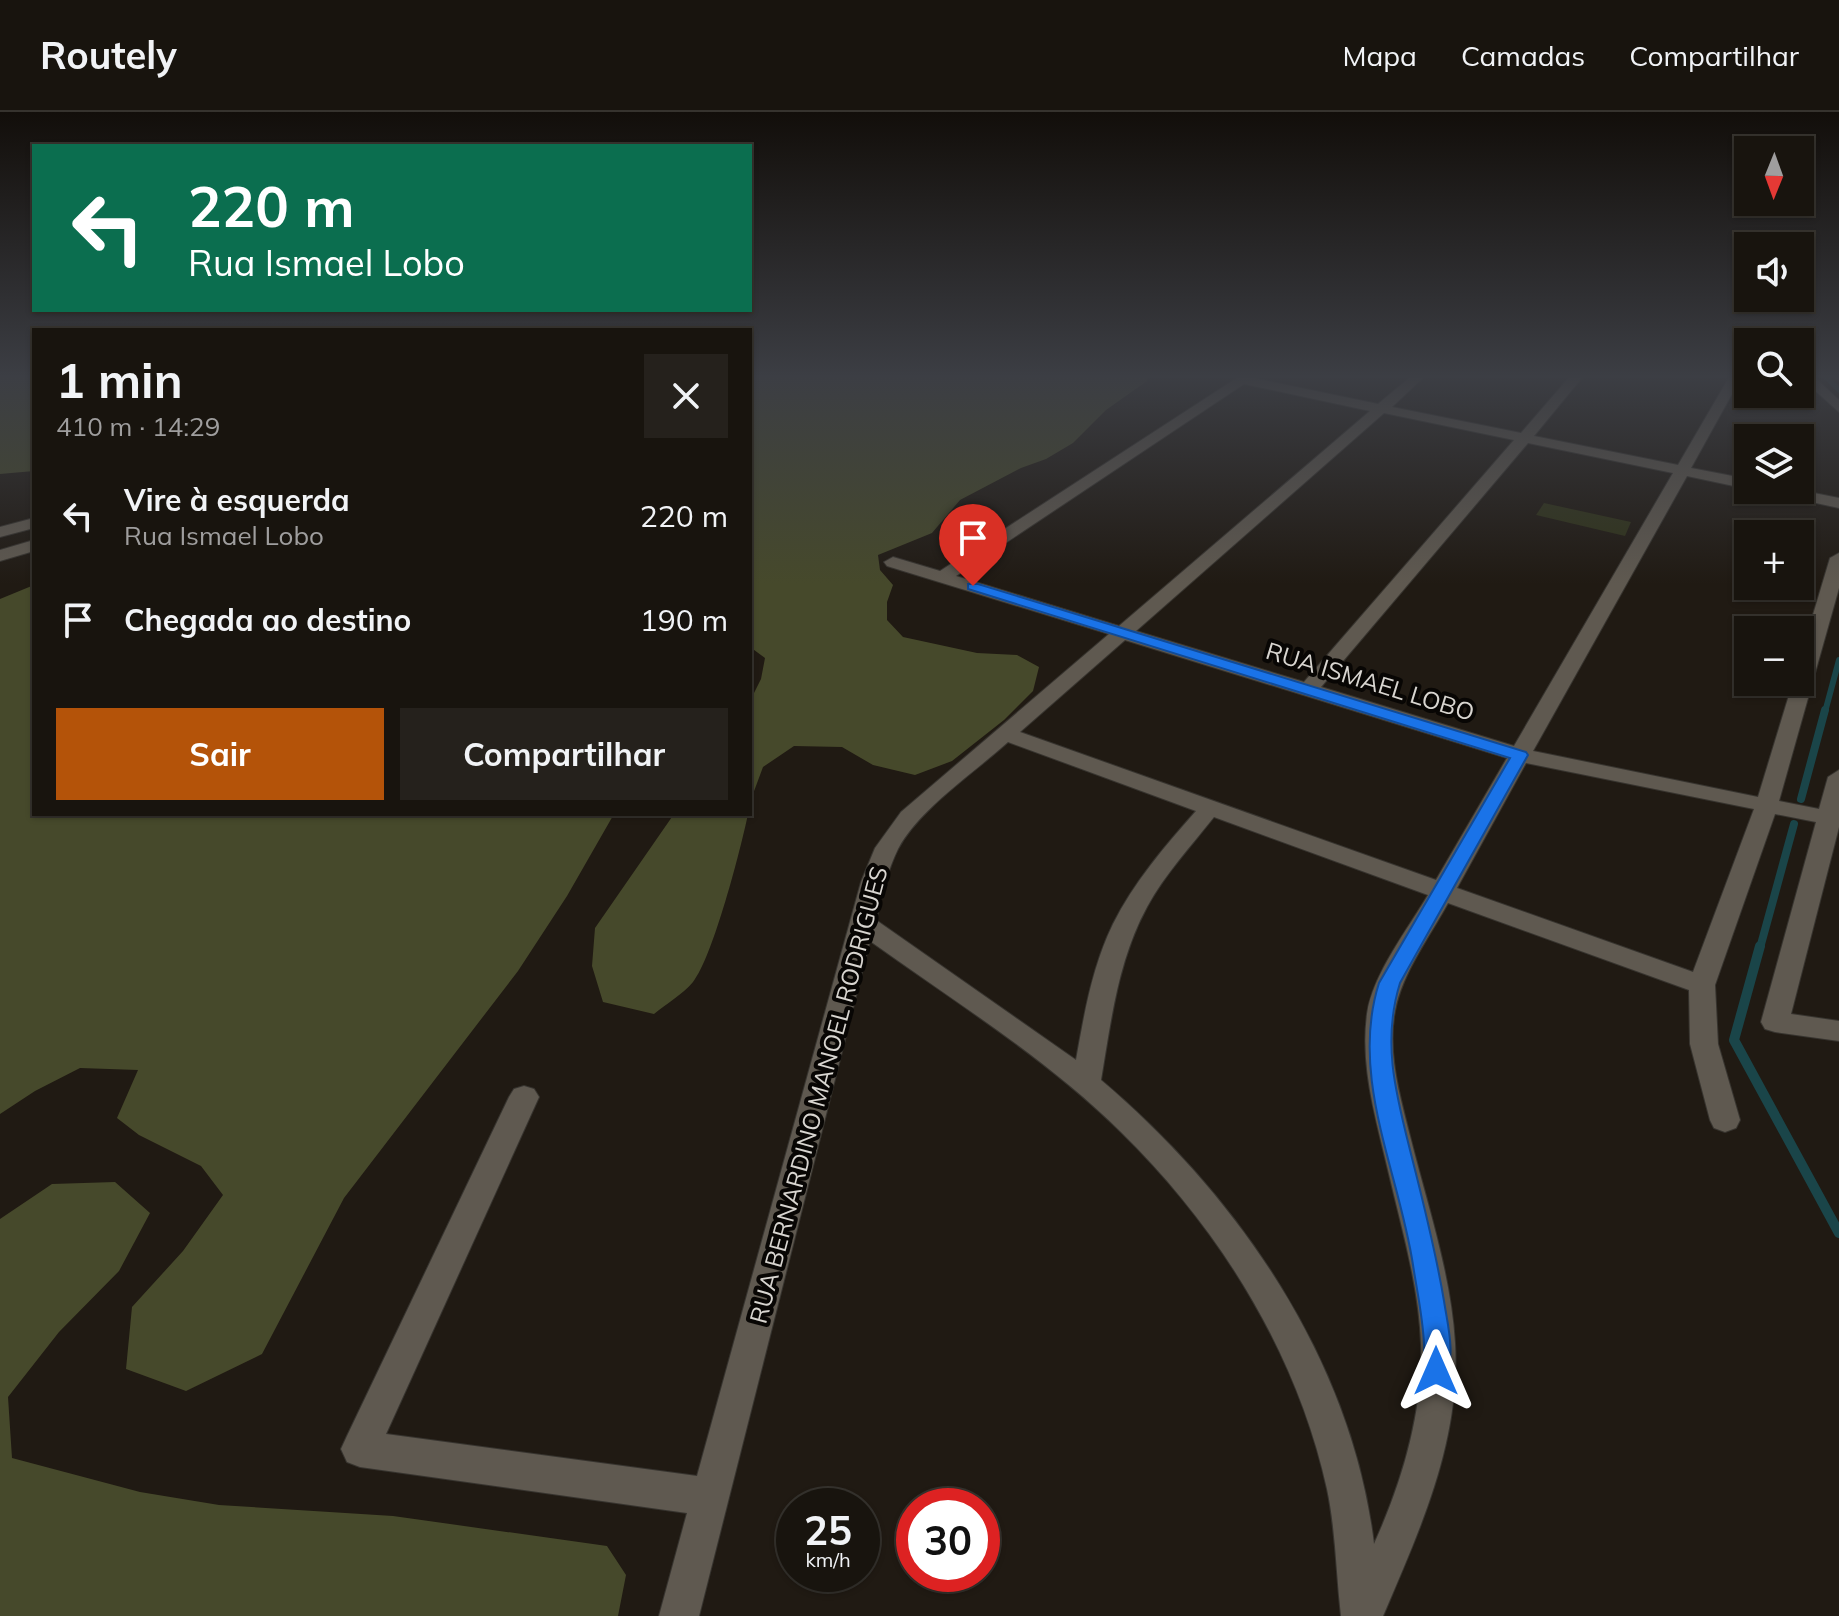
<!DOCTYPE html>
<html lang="pt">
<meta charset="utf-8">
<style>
:root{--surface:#18140e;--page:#25211c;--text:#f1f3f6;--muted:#9f9e9e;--line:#36332e;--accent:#b45309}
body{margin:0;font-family:Mulish,sans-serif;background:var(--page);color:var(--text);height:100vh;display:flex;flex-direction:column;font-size:30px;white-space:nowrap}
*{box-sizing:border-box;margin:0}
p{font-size:26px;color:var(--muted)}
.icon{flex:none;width:44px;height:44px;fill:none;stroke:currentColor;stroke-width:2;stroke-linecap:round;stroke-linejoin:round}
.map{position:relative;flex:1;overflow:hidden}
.side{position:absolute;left:32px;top:216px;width:720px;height:488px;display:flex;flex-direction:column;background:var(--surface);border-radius:0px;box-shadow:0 2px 6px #0004,0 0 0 2px var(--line)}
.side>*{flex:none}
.guide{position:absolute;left:32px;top:32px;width:720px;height:168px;border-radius:0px;box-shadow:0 2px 6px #0004,0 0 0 2px var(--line);background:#0b6e4f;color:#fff;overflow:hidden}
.needle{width:52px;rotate:181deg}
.controls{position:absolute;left:1734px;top:24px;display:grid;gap:16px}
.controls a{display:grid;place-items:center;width:80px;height:80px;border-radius:0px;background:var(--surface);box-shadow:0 2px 6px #0004,0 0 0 2px var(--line);font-size:40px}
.speed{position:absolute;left:776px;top:1376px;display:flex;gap:16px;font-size:40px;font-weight:700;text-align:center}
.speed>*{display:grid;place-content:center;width:104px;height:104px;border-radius:50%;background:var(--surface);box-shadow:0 2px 6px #0004,0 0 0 2px var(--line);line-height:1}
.speed small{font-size:20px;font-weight:400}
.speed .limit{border:12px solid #d22;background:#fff;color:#111}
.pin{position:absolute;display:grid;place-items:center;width:68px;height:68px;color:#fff;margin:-82px -34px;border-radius:50% 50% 50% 0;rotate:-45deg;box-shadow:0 0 8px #0007}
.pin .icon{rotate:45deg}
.me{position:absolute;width:88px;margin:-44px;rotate:0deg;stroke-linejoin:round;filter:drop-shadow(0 0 6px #0008)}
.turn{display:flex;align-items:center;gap:28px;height:168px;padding:0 24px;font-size:36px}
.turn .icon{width:104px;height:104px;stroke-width:2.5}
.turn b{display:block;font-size:56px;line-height:68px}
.round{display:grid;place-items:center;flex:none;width:84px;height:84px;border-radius:0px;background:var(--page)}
.headline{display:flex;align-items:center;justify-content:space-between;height:136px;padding:0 24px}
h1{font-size:48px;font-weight:700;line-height:60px}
.action{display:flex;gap:16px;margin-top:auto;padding:16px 24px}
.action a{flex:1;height:92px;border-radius:0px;background:var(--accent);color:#fff;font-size:32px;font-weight:700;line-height:92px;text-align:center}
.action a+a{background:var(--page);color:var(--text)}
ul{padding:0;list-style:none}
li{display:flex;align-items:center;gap:24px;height:104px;padding:0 24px}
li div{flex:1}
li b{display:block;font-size:30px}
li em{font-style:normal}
header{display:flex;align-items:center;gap:48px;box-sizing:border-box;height:112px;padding:0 40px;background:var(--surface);border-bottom:2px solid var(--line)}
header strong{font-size:38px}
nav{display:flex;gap:44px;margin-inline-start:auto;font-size:28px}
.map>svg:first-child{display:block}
</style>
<header>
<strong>Routely</strong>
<nav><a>Mapa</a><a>Camadas</a><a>Compartilhar</a></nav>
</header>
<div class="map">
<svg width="1839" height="1504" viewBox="0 0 1839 1504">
<rect width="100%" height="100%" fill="#201a13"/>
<path fill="#30331a" d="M1544,391L1631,410L1625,424L1536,403Z"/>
<g fill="#46492b">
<path d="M0,262H34V359L0,362Z"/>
<path d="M750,262H1146L1147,269L1106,298L1073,331L1046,347L1021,356L960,388L932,421L878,443L880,458L893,473L887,490V508L903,525L977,541L1017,543L1039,555L1033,579L1004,608L952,649L915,663L873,653L842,635L794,634L763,655L750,690V589L761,567L765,546L750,535Z"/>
<path d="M34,473V702H614L567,784L518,859L344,1086L262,1242L186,1279L126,1257L132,1195L183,1139L223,1083L201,1054L139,1023L117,1006L138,958L80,956L35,979L0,1002V487Z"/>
<path d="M674,702H748C741,736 713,845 693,870C683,882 666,892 654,902L603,890L592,854L595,816Z"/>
<path d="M115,1070L150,1101L119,1159L59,1220L8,1285L12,1346L140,1380L219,1393L393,1404L607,1434L626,1463L618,1504H0V1107L52,1072Z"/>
</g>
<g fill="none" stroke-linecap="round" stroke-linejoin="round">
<path stroke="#1a4549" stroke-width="5" d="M1823,262L1839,278"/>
<path stroke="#1a4549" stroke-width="6" d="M1825,600L1839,548"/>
<g stroke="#1a4549" stroke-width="8">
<path d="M1801,687L1825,598"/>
<path d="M1760,836L1794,712"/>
</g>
<path stroke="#1a4549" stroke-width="10" d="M1760,834L1734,928L1839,1121"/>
<g stroke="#37342f" stroke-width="2">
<g id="minor">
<path d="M1243,262H1257L1253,266L1378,292L1414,262H1427L1392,295L1521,321L1572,262H1585L1534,324L1678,353L1731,262H1743L1691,356L1748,367V377L1687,364L1533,639L1758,685L1793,570H1800V546L1830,446L1839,441V476L1779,689L1819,697L1828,665L1839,658V715L1791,902L1839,909V929L1775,920L1765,917L1761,910L1816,710L1775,702L1715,873L1718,932L1740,1008L1736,1016L1725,1020L1714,1016L1710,1008L1690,932L1689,878L1448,791C1430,824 1402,861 1395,899C1387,941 1400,984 1410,1024C1427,1092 1451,1162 1455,1231C1461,1329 1420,1417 1383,1504H1341C1336,1462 1336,1419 1327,1377C1297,1241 1220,1117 1121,1020C1046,946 955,890 870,829L699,1504H659L687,1401L360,1355L347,1350L341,1337L347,1324L509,985L514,977L524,974L534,977L539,985L386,1322L697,1364L861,770L875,736L901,700L1109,522L887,454L884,450L893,445L940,459ZM1244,272L1370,299L1119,514L956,464ZM1384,301L1514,328L1304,570L1136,519ZM1528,331L1673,361L1514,634L1321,575ZM1125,528L1507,646L1436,768L1020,620ZM1008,630L1196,699C1165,734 1134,770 1113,812C1092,855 1084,903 1076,948L876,808C882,784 887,759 898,737C919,697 974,661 1008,630ZM1526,651L1754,697L1693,860L1457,776ZM1214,705L1428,783C1408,817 1372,863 1367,902C1360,955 1376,1007 1388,1058C1401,1114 1419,1174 1421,1232C1423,1301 1402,1370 1374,1432C1352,1249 1239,1085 1101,968C1111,909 1118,848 1147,795C1165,762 1191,734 1214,705Z"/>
<path d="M1800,262H1811L1839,288V300L1800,265Z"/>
<path d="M1828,262H1839V269Z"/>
<path d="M1768,378H1799L1839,386V396L1770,381Z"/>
<path d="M34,406V416L0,425V415Z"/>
<path d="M34,428V439L0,449V438Z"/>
</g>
</g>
<use href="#minor" fill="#5f5950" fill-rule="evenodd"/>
</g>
<linearGradient id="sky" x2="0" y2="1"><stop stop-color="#120e0a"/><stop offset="0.56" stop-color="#3c3e44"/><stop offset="1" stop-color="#3c3e44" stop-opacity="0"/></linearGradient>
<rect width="1839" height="472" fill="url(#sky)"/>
<path fill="#1a73e8" stroke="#114b97" stroke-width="2" d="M968,472H978L1526,640L1528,643L1400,871C1381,932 1397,986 1412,1046C1424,1093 1436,1141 1444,1189C1448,1215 1456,1243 1445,1268L1436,1271L1426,1268C1421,1255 1425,1245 1424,1232C1423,1206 1417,1179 1413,1153C1399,1060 1349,965 1379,871L1510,646L968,477Z"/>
<g text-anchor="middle" stroke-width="8" stroke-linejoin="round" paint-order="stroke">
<g font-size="24" fill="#d8d5d0" stroke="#080604">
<text transform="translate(1370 570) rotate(17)" y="8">RUA ISMAEL LOBO</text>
<text transform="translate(819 983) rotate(-75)" y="8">RUA BERNARDINO MANOEL RODRIGUES</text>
</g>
</g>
</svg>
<div class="controls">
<a><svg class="needle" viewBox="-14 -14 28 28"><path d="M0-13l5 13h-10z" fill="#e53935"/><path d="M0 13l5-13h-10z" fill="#9f9e9e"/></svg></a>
<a><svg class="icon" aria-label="sound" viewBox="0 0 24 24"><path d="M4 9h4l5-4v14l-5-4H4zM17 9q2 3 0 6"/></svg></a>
<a><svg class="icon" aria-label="search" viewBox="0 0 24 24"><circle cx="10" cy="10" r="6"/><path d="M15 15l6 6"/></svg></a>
<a><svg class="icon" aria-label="layers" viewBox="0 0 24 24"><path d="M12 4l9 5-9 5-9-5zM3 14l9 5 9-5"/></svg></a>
<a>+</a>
<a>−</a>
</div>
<div class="speed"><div>25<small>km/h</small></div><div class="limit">30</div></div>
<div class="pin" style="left:973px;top:474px;background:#d93025"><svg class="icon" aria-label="arrive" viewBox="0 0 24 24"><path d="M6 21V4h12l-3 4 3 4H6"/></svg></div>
<svg class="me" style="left:1436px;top:1259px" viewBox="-20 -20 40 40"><path d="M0-17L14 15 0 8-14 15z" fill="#1a73e8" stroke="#fff" stroke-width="4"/></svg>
<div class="guide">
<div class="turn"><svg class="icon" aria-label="left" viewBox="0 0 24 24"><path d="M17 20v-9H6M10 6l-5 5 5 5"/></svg><div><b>220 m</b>Rua Ismael Lobo</div></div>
</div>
<section class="side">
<div class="headline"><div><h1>1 min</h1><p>410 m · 14:29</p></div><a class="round"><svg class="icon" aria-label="close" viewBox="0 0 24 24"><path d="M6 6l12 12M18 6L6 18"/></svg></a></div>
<ul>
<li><svg class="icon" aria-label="left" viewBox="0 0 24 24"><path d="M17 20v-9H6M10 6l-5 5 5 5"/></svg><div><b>Vire à esquerda</b><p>Rua Ismael Lobo</p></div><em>220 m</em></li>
<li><svg class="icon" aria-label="arrive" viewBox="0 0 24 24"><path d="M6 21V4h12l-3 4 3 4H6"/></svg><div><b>Chegada ao destino</b></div><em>190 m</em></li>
</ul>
<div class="action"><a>Sair</a><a>Compartilhar</a></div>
</section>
</div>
